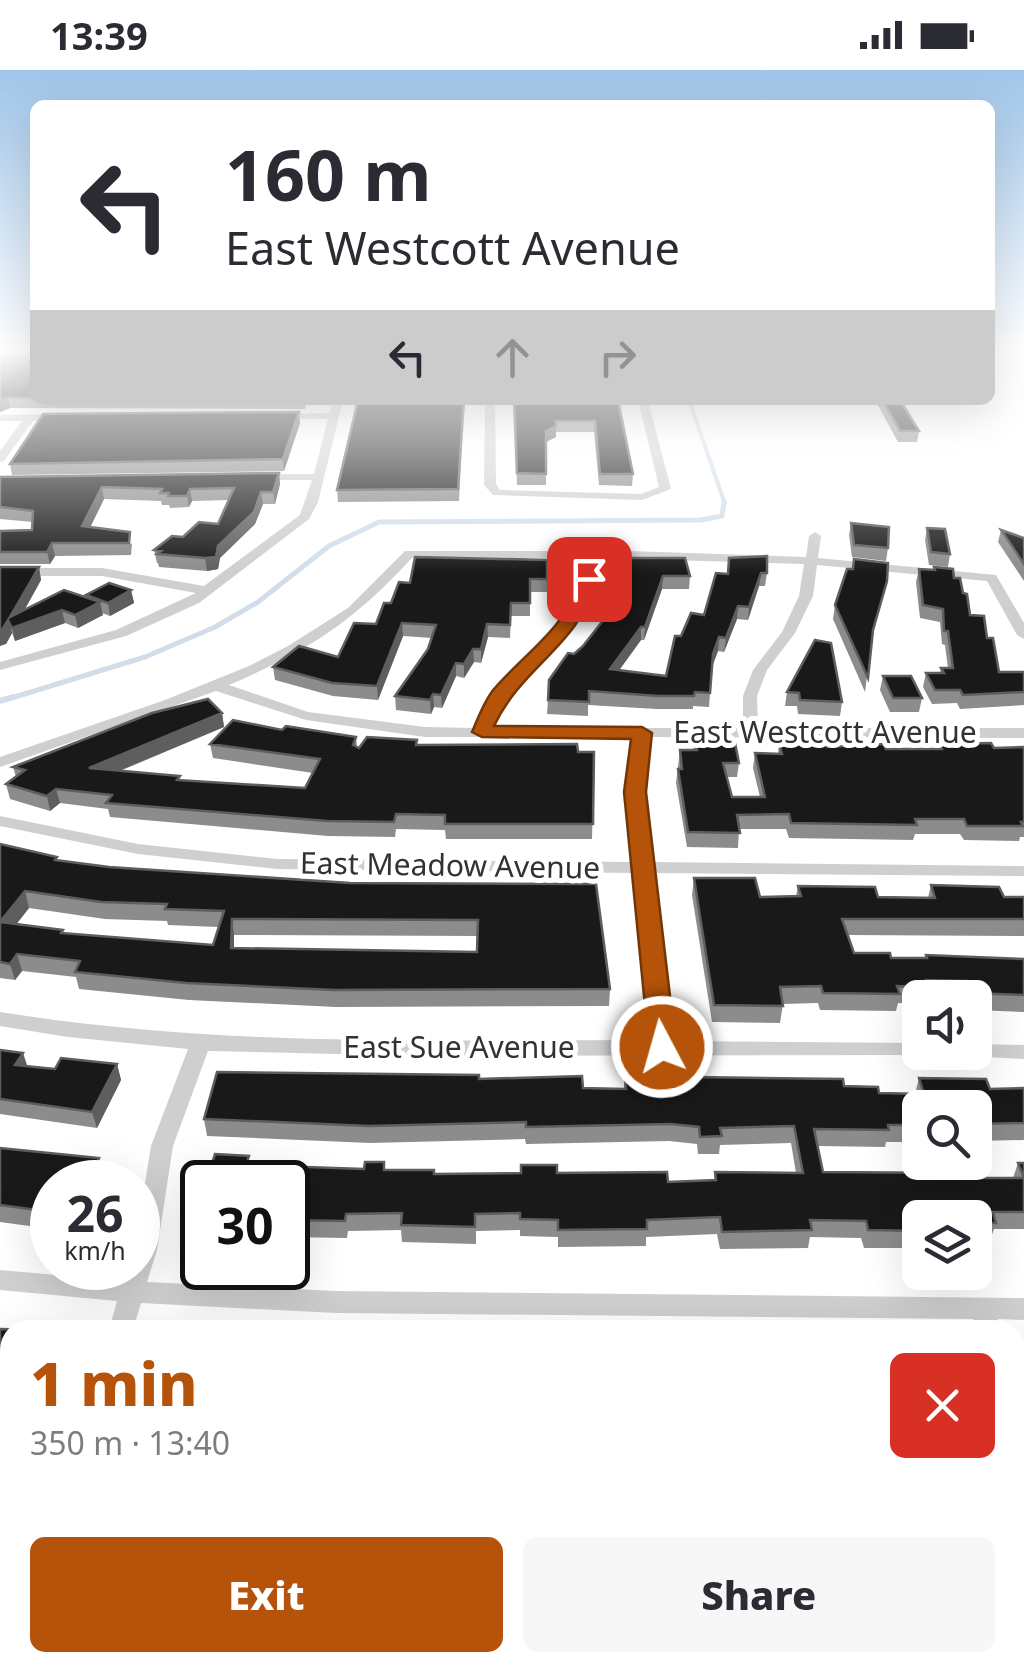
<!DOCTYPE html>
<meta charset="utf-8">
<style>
:root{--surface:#fff;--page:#f7f7f7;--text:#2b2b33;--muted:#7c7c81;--accent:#b45309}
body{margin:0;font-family:"Noto Sans",sans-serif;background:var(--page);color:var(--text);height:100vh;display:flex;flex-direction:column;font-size:38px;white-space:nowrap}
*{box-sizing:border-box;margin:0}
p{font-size:32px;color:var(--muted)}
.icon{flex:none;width:55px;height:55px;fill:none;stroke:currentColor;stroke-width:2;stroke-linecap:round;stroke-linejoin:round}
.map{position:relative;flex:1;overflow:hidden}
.panel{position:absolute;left:0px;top:1250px;width:1025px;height:352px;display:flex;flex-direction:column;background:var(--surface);border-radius:30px 30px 0 0;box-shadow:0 10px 40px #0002}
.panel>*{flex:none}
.top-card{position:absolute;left:30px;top:30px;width:965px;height:305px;border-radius:15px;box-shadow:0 10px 40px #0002;background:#fff;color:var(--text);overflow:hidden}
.fabs{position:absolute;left:902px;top:910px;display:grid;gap:20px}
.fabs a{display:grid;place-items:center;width:90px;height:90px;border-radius:15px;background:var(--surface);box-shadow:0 10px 40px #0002;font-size:50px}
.speed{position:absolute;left:30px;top:1090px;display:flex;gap:20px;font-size:50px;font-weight:700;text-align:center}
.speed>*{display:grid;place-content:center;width:130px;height:130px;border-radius:50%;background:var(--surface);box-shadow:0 10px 40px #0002;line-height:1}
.speed small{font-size:25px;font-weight:400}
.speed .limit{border:5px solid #111;border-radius:15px;background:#fff;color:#111}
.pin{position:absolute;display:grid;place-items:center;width:85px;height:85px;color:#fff;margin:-42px;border-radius:20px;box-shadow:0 5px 15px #0006}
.me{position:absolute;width:110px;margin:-55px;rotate:354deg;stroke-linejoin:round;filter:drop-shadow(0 0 8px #0008)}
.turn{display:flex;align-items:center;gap:35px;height:210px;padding:0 30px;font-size:45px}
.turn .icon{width:130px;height:130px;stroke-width:2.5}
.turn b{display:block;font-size:70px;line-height:85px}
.lanes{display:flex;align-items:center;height:95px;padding:0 30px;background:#0003;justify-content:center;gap:50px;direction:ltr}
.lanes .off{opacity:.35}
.round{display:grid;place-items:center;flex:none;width:105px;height:105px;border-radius:15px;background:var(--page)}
.headline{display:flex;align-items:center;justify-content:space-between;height:170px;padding:0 30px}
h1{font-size:60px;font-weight:800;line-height:75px;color:var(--accent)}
.cta{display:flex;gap:20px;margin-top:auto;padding:20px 30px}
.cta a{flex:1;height:115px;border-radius:15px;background:var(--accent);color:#fff;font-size:40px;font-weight:800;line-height:115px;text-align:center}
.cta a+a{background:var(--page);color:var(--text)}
.status{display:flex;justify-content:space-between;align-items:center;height:70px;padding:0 50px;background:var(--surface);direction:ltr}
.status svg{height:28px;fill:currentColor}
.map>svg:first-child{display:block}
</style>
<div class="status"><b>13:39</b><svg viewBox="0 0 49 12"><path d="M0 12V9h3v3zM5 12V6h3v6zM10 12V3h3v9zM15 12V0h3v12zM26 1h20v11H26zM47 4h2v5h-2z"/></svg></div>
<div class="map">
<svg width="1024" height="1601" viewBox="0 0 1024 1601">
<rect width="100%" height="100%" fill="#fff"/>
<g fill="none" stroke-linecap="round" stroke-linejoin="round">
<path stroke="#d1deea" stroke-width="4" d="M689,330L725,434"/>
<path stroke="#d1deea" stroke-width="5" d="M5,630L145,587L215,557L258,532L329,476L379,452L701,450L722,446L724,432"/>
<path stroke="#d1deea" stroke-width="6" d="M0,631L13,627"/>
<g fill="#cfcfcf" fill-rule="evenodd">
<path d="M333,330H343L318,432L309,449L199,533L126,566L0,600V592L116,560L196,523L102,506H0V498H102L204,516L300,445L312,410H258L252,407L258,404H314L328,349H280L275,346L276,344L330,343Z"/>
<path d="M485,330H495L496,414L500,420L641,424L659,417L638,330H648L671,419L642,430L493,425L484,415Z"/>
<path d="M64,344L69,347L68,349L33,351L4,391L0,392V381L22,351H0V345Z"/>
<path d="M815,462L821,466L818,488L996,505L1024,553V569L1017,565L987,511L817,495L813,526L795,563L767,600L757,626L758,658H1024V668L649,667L643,722L651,792L1024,796V806L653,803L672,971L920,973V982H929L927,985L422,986L208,981L173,1076L157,1180L147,1212L336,1221L1024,1228V1250L998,1249L1001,1260H977L973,1249L336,1243L141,1233L133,1260H109L117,1231L0,1220V1200L124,1211L128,1198H138V1155L151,1076L188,979L68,967L0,956V942C218,977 431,970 652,970L635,803L278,799L138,784L0,756V746L138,774L278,789L634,792L627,722L634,667H425L306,650L216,621L0,697V687L165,630L249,596L288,576L348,538L405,481H628L806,487L809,466ZM412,488H586L574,536L554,563L494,622L476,658L425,657L308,642L229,615C308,581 353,552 412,488ZM598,488L804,494L799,526L782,562L753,600L743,626V658H492L506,627L564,569L588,536Z"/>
<path d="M975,974L1024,975V989L968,986L966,982H975Z"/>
<path d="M1015,1335L1024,1338V1390L1015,1386Z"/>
<path d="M10,1556V1592H18L15,1601H0V1560Z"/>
</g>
<g fill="#bcbcbc" fill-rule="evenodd">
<path d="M0,1444L10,1445V1489L0,1488Z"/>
<rect x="1015" y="1468" width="9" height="46"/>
</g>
</g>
<g fill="#8c8c8c" fill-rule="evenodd">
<path d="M35,280V330H307L305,339L10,338L0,342Z"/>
<path d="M464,330L459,431L338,432L337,420Z"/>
<path d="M514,330H618L633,404L632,416L599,415L594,362H556V367L546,372V415H517Z"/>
<path d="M875,330H900L919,361L917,372H898Z"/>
<path d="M300,353L284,401L12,405L10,394Z"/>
<path d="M279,403L280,414L275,434H263L255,454L220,488L218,499L207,501L159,497L158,493H157L154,480L183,467L218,454L229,430L192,431L189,437L170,438L169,435H162L161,431L104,429L90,457L132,474L131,485L55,486L50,494H0V461L32,460L33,452L0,449V407Z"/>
<path d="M851,453L888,478L886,491L852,487L849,465Z"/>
<path d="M927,458L950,484L948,497L929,495L925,470Z"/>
<path d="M1001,460L1024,468V511L998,472Z"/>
<path d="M854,489L887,511L872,568L865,622L833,549L835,535L852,499Z"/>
<path d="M547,490V522H530V546H511L510,568L488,567L481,593L474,592L464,608L456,606L442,638L434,637L431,644L396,640L395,626L428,579L432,568L403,566L378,630L333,626L275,610L273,597L338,587L376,554L410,513Z"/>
<path d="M614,493L690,506L689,519H662L644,570H641L619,600L666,606L681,566L704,545L728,504L767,503L765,516H759L748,550L737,549L724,582L718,581L712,596L709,637L693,636V639H657L588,635V646L547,644L548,630L574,584L583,576L615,535Z"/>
<path d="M0,497H39L41,510L25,539L86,527V525L131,520L134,533L110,546L102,543L103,545L78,558L65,553L15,571L12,563L6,574Z"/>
<path d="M934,497L954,508L963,523L970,545L987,568L999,602H1024V635L960,639L957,633L932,634L923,617L926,603H940L941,598H948L945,575L942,574L940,552L920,548L916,512L919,499L933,500Z"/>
<path d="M815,570L842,632L840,646L798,644L797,636H785L787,622Z"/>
<path d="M883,606L922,628L919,642H890L880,620Z"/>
<path d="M222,643L224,657L120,701L181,711L305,718L313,703L213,688L210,674L282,660L356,667L357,677L359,678L417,670V675L594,682L592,769H446L445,760L396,759L395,767L328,766L110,747L108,739L60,733L50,741L10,729L6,714L16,707L13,697Z"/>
<path d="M695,667L739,693L737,707H727L732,727H760L753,698L755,683L778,684L779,674L827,677L886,679H939L941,674L994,678L1024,677V767H1020L1019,771L964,770L960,764H915L913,770L789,768L786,759H739L738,778L687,777L676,713L680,680H693Z"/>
<path d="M0,774L58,790L109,797L350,813L596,814L610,919L609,936L336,937L189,930L79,919L76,907L22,901L15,910L0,908ZM29,838L105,849L167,851L168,855L218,857L213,875L63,863L16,854ZM234,865L478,866L477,882L234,878Z"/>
<path d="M694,808L760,827L796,826L798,816L878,827L928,828L931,815L1004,827H1024V866L848,865L854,883L891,888H925L926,885L1024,889V942L975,940V928L926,927L920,928V934L898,933L896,941L820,940L818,933L783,934L780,953L712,952L692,825Z"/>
<path d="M0,980L27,997L55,999L117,994L121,1010L97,1058L0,1044Z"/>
<path d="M625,1006L844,1016L879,1023L915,1024L919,1008L990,1019L1024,1018V1070L975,1071V1038H920V1072H886L885,1077L818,1076L823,1102L956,1103L958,1096L980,1108H1013L1018,1093H1024V1159H994L990,1170H975V1148H920V1178H864L861,1168L810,1167L808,1178L720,1179L717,1164L646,1167V1176L558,1177V1167L520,1166V1160L476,1161V1174L402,1172L401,1160L348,1161L347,1168L288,1167V1112L251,1096L434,1104L557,1103L668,1112L714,1110L715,1102L796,1103L791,1073L720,1075L719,1084H698L697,1074L669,1071L526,1074L525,1069L370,1073L207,1066L204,1049L479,1009L583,1018L624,1019Z"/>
<path d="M0,1078L104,1106L102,1112H52V1159L0,1152Z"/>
<path d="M0,1259L10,1260V1348H0Z"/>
</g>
<g fill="#5e5e5e">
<path d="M8,328L10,338L0,342V330Z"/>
<path d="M299,342L300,353L284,401L283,389Z"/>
<path d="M556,356V367L546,372V361Z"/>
<path d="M279,403L280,414L275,434L273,422Z"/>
<path d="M102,417L104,429L85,468L82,456Z"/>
<path d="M190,419L192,431L189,437L187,426Z"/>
<path d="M261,422L263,434L255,454L220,488L218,499L207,501L205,488L218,476Z"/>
<path d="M52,473L55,486L50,494L47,482Z"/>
<path d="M39,497L41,510L15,557L62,540L65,553L15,571L10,547Z"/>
<path d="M761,503L759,516L748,550L749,537Z"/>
<path d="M663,506L662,519L644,570L645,557Z"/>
<path d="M131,520L134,533L110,546L108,533Z"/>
<path d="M100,532L103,545L78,558L75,545Z"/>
<path d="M738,536L737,549L724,582L726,568Z"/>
<path d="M8,550L12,563L6,574L0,576V561Z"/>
<path d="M402,553L403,566L378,630L377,616Z"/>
<path d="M487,554L488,567L481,593V579Z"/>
<path d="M641,557V570L610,613V599Z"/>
<path d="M719,567L718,581L712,597L713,584Z"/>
<path d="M473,579L474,592L464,608V594Z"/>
<path d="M456,593V606L442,638L441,625Z"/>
<path d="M433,624L434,637L431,644L430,630Z"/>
<path d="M222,643L224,657L92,712L89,698Z"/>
<path d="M56,719L60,733L50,741L47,726Z"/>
<path d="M25,821L29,838L5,869L0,852Z"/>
<path d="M232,849L234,865V894L231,878Z"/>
<path d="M17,884L22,901L15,910L10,894Z"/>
<path d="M23,983L28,998L15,995Z"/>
<path d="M117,994L121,1010L97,1058L92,1042Z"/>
<path d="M99,1088L104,1106L102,1112H88Z"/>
</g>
<g fill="#191919" stroke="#5e5e5e" stroke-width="2.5" fill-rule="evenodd">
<path d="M0,280H35V328H8L0,330Z"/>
<path d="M358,330H464L458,419L337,420Z"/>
<path d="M514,330H618L633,404H600L595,351H556V356L546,361V404L517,403Z"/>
<path d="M882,330H900L919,361H900Z"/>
<path d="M299,342L283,389L10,394L43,344Z"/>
<path d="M279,403L273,422H261L254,442L218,476L216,487L205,488L157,484L161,481L154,480L172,466L183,467L199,452L218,454L234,418L190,419L187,426H168L169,423H160L162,419L102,417L82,456L130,462L129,473H52L47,482H0V461L32,460L33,441L0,437V407Z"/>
<path d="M851,453L889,457L888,478L854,475Z"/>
<path d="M927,458L945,459L950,484L931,482Z"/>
<path d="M1001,460L1024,468V494Z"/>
<path d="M767,486V503H761L749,537L738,536L726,568L719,567L713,584L710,623L695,622L694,626H658L589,621V632L548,630L549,610L568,583L574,584L583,576L605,548L609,534L617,535L614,493H627V488H685L690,506H663L645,557H641L610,599L666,606L675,566H681L691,543L704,545L716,503L728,504L729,488Z"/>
<path d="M415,487L547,490V509H530V533H511L510,555L487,554L481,579H473L464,594L456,593L441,625L433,624L430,630L395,626L428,579L436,555L402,553L377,616L332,613L273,597L299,576L338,587L354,553L376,554L384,533H391L399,512L410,513Z"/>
<path d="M854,489L888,493L887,511L873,560L868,608L835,535L847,499H853Z"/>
<path d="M0,497H39L10,547L64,520L100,532L75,545L62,540L12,558L8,550L2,560L0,561Z"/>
<path d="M934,497L953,499L954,508H960L963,523L967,524L970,545L984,546L987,568H993L999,602H1024V622L963,625L960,620H935L926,603H944L941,598H953L948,561H944L943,539L923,535L919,499L935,500Z"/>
<path d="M109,513L131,520L108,533L86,525Z"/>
<path d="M815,570L831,573L842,632L800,630L799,623L787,622Z"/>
<path d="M883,606H911L922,628H893Z"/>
<path d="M208,629L222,643L89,698L180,706L177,710L305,718L320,689L210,674L233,650L282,660L286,656L356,667L353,675L359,678L367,667L417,670L416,675L577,674L578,682H594L593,754H445V745L396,744L394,752L327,751L106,733L112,725L56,719L47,726L6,714L25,700L13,697L152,643Z"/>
<path d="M695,667L734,668L739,693H723L732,727H765L755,683L782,684L779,674H825L827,677L884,674L886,679H942L941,674L991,673L994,678L1024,677V752H1021L1023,756H967L964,749H915L917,755L791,753L789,744L737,745L740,763L688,762L678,699H682L680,680H697Z"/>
<path d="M0,774L57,787L55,790L109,797L350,813L596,814L610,919L334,920L186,913L75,902L80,891L17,884L10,894L0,892ZM25,821L101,832L167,834L165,839L224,841L213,875L61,863L63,860L0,852ZM232,849L478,850L477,882L231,878Z"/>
<path d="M694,808H755L760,827L801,826L798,816L875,817L878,827L935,828L931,815L999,817L1004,827H1024V849H842L854,883H890L891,888H927L926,885L1024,889V925L971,923L967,911L926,910L928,917L897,916L900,924L823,923L821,916L780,917L783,936L714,935Z"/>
<path d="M0,980L23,983L15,995L55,999L61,988L117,994L92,1042L0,1029Z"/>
<path d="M217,1002L479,1005V1009L582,1006L583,1018L626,1019L625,1006L843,1009L844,1016L878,1017L879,1023L924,1024L919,1008L986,1009L990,1019L1024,1018V1053L975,1054V1038H920V1055H888L889,1060L814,1059L823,1102L961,1103L958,1096H976L980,1108H1024L1018,1093H1024V1142H993L996,1153H975V1148H920V1161L868,1160L866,1151L810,1150L812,1160L722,1162L720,1147L647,1150V1159L558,1160V1150L520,1149V1143L475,1144V1157L401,1155L402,1143L346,1144L345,1151L288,1150V1112H206L215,1084L249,1086L246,1095L364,1099L365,1092H384V1100H434V1104L521,1103V1095H557V1103L667,1102L668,1112L716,1110L715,1102L803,1103L794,1056L720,1058L722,1066L700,1067L699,1057L671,1054L526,1057V1052L369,1056L204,1049Z"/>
<path d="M0,1078L99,1088L88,1112H52V1142L0,1135Z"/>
<path d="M0,1259L41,1260H10V1333L0,1332Z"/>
<path d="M615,1596H681L682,1601H615Z"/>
<path d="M851,1599L900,1600V1601H851Z"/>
</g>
<linearGradient id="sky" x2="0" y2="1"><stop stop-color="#9fc5e9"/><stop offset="0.56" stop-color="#fff"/><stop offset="1" stop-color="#fff" stop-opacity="0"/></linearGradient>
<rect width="1024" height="504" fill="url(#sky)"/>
<path fill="#b45309" stroke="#753606" stroke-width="2.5" d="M589,504L598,509C577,578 523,595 494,656L642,657L652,663L646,722L676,977L672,984H653L649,977L624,722L631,669L482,667L472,662C478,648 484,631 494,619C527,581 565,559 581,509Z"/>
<g text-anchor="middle" stroke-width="10" stroke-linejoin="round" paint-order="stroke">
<g font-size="30" fill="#323232" stroke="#fff">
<text x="825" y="673">East Westcott Avenue</text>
<text transform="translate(450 796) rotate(1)" y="10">East Meadow Avenue</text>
<text x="459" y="988">East Sue Avenue</text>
</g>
</g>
</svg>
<div class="fabs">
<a><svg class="icon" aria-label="sound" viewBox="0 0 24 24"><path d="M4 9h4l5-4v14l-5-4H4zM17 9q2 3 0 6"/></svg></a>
<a><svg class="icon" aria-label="search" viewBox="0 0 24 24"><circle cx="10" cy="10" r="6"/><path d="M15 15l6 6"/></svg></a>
<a><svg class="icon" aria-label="layers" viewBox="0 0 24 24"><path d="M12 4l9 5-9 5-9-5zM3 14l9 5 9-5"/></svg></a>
</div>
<div class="speed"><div>26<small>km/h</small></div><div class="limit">30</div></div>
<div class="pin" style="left:589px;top:509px;background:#d93025"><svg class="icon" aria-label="arrive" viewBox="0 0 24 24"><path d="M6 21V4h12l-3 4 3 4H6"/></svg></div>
<svg class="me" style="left:662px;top:977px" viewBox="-20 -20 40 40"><circle r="17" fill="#b45309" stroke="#fff" stroke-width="3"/><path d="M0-11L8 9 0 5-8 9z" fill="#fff"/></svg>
<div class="top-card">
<div class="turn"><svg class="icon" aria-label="left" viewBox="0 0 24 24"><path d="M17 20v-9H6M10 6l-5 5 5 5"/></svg><div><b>160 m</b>East Westcott Avenue</div></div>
<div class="lanes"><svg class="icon" aria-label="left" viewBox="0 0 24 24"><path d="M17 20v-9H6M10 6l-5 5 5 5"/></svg><svg class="icon off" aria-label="ahead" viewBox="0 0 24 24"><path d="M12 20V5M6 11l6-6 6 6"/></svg><svg class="icon off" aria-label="right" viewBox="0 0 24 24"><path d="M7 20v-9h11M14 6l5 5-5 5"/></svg></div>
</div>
<section class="panel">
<div class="headline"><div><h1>1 min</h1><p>350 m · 13:40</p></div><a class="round" style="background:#d93025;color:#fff"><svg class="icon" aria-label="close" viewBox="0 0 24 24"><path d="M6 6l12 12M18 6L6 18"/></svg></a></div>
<div class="cta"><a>Exit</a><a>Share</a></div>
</section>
</div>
